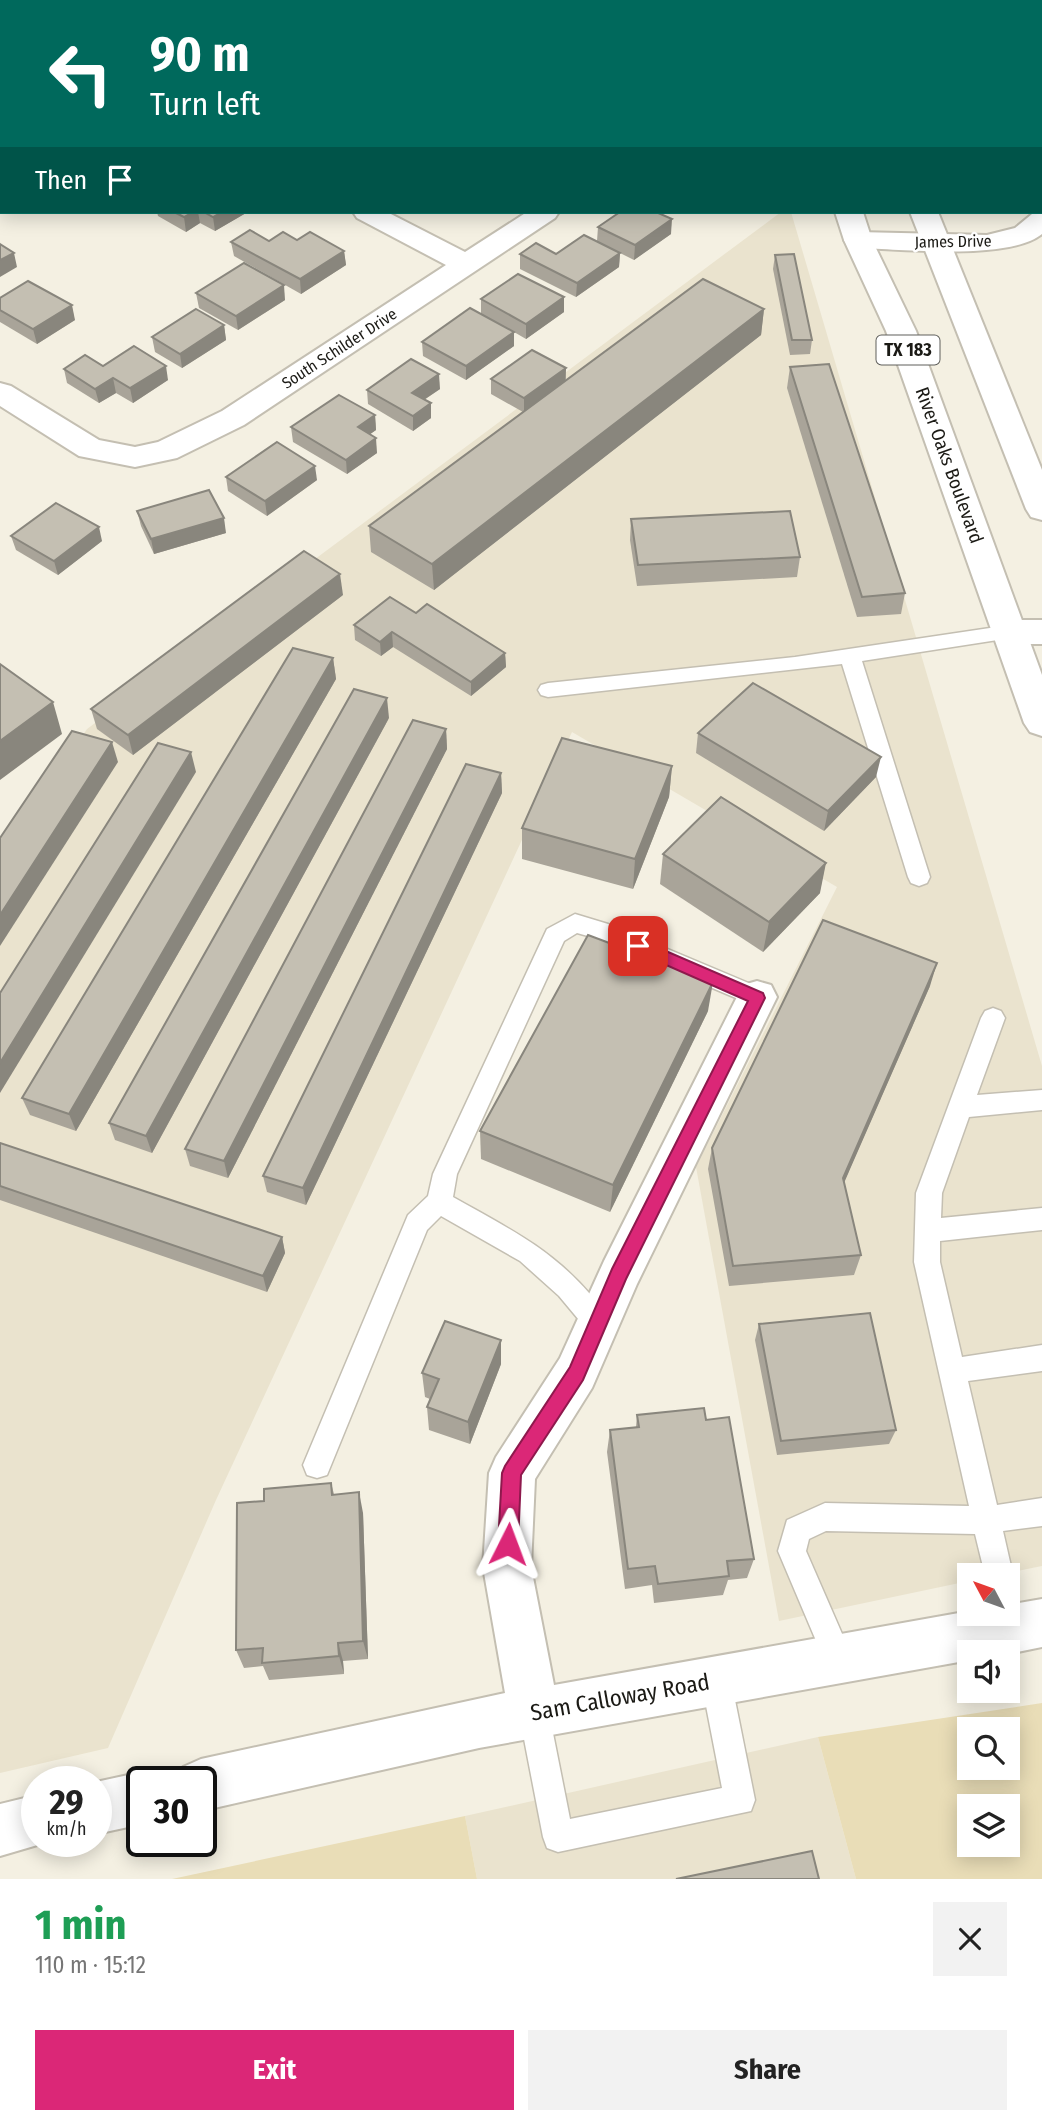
<!DOCTYPE html>
<meta charset="utf-8">
<style>
:root{--surface:#fff;--page:#f2f2f2;--text:#222;--muted:#767676;--accent:#db2777}
body{margin:0;font-family:"Fira Sans Condensed",sans-serif;background:var(--page);color:var(--text);height:100vh;display:flex;flex-direction:column;font-size:26px;white-space:nowrap}
*{box-sizing:border-box;margin:0}
p{font-size:23px;color:var(--muted)}
.icon{flex:none;width:38px;height:38px;fill:none;stroke:currentColor;stroke-width:2;stroke-linecap:round;stroke-linejoin:round}
.map{position:relative;height:1879px;overflow:hidden}
.side{display:flex;flex-direction:column;background:var(--surface);flex:1}
.side>*{flex:none}
.guide{position:absolute;left:0px;top:0px;width:1043px;height:214px;box-shadow:0 4px 18px #0003;background:#00695c;color:#fff;overflow:hidden}
.needle{width:46px;rotate:311deg}
.buttons{position:absolute;left:957px;top:1563px;display:grid;gap:14px}
.buttons a{display:grid;place-items:center;width:63px;height:63px;border-radius:0px;background:var(--surface);box-shadow:0 4px 18px #0003;font-size:35px}
.speed{position:absolute;left:21px;top:1766px;display:flex;gap:14px;font-size:35px;font-weight:700;text-align:center}
.speed>*{display:grid;place-content:center;width:91px;height:91px;border-radius:50%;background:var(--surface);box-shadow:0 4px 18px #0003;line-height:1}
.speed small{font-size:18px;font-weight:400}
.speed .limit{border:4px solid #111;border-radius:10px;background:#fff;color:#111}
.pin{position:absolute;display:grid;place-items:center;width:60px;height:60px;color:#fff;margin:-30px;border-radius:14px;box-shadow:0 4px 10px #0006}
.me{position:absolute;width:77px;margin:-38px;rotate:3deg;stroke-linejoin:round;filter:drop-shadow(0 0 5px #0008)}
.turn{display:flex;align-items:center;gap:24px;height:147px;padding:0 35px;font-size:32px}
.turn .icon{width:91px;height:91px;stroke-width:2.5}
.turn b{display:block;font-size:49px;line-height:60px}
.then{display:flex;align-items:center;height:66px;padding:0 35px;background:#0003;gap:14px;font-size:26px}
.round{display:grid;place-items:center;flex:none;width:74px;height:74px;border-radius:0px;background:var(--page)}
.headline{display:flex;align-items:center;justify-content:space-between;height:119px;padding:0 35px}
h1{font-size:42px;font-weight:700;line-height:52px;color:#1e9e55}
.button{display:flex;gap:14px;margin-top:auto;padding:14px 35px}
.button a{flex:1;height:80px;border-radius:0px;background:var(--accent);color:#fff;font-size:28px;font-weight:700;line-height:80px;text-align:center}
.button a+a{background:var(--page);color:var(--text)}
.map>svg:first-child{display:block}
</style>
<div class="map">
<svg width="1042" height="1879" viewBox="0 0 1042 1879">
<rect width="100%" height="100%" fill="#f4f0e2"/>
<g fill="#eae3ce">
<path d="M781,212H791L1042,1066V1566L998,1575H970L969,1581L779,1621L696,1167L837,887L572,732L216,1500L108,1748L0,1773V862L87,729Z"/>
<path d="M818,1737L856,1879H477L465,1816Z"/>
</g>
<g fill="#e9ddb7" fill-rule="evenodd">
<path d="M1042,1703V1879H856L818,1737ZM970,1729H1008V1768H970ZM970,1806H1008V1844H970Z"/>
<path d="M465,1816L477,1879H172Z"/>
</g>
<g fill="none" stroke-linecap="round" stroke-linejoin="round">
<g stroke="#c4bfb2" stroke-width="3">
<g id="service">
<path d="M1010,625L1017,627L1020,632L1017,637L862,661L930,877L927,883L919,886L911,883L908,877L842,664L548,697L541,695L538,690L541,685L548,683L795,657Z"/>
<path d="M575,914L608,924L765,990L769,997L765,1004L757,1007L595,938L577,933L564,941L457,1174L453,1197C504,1226 549,1247 589,1293C597,1303 606,1311 611,1323L607,1332L598,1335L589,1332L559,1296L520,1261L441,1216L427,1230L327,1475L317,1478L307,1475L303,1465L408,1215L428,1196L433,1174L547,929Z"/>
<path d="M993,1008L1001,1011L1005,1018L977,1095L1042,1090V1110L969,1117L942,1193L941,1218L1042,1208V1230L940,1241V1262L962,1357L1042,1345V1371L968,1381L997,1505L1042,1498V1526L1003,1531L1013,1575L1008,1586V1575H985L975,1534L826,1531L809,1539L806,1551L853,1659L848,1669L838,1674L828,1669L778,1551L787,1520L825,1503L969,1506L914,1262L916,1193L981,1018L985,1011Z"/>
<path d="M716,1665L726,1670L731,1680L755,1800L751,1811L558,1852L547,1848L543,1837L519,1713L523,1702L534,1698L545,1702L549,1713L570,1819L722,1788L701,1680L706,1670Z"/>
</g>
</g>
<g stroke="#c4bfb2" stroke-width="4">
<g id="minor">
<path d="M256,0H283L255,2Z"/>
<path d="M522,0H548L549,2H523Z"/>
<rect x="0" y="10" width="2" height="15"/>
<path d="M2,133V149L0,150V134Z"/>
<path d="M353,212H387L465,252L527,212H559L555,218L244,425L177,458L135,467L79,456L0,406V383L11,386L99,440L135,447L158,442L222,411L446,265L357,218Z"/>
<path d="M1042,212V234C1009,261 902,249 858,248L848,246L844,240L848,234L858,232L987,235L1015,228L1032,214Z"/>
<path d="M1010,620H1042V644H1010L998,640L993,632L998,624Z"/>
<path d="M757,981L771,985L777,997L637,1284L592,1388L535,1479L531,1567L554,1685L970,1611V1614H1008V1605L1042,1599V1647L1008,1654L970,1652V1660L479,1748L201,1811V1782H177L183,1767L201,1759L505,1693L483,1567L489,1473L496,1457L560,1358L604,1261L743,985Z"/>
<path d="M142,1772L161,1782H142V1824L96,1834V1782Z"/>
<path d="M37,1795V1841H51L0,1856V1804Z"/>
</g>
</g>
<g stroke="#c4bfb2" stroke-width="4">
<g id="primary">
<path d="M765,0H789L790,2H766Z"/>
<path d="M830,0H854L855,2H831Z"/>
<path d="M835,212H863L872,240L916,331L1042,675V736L1030,732L1024,723L886,331L844,240Z"/>
<path d="M910,212H938L1042,470V520L1031,517L1026,509Z"/>
</g>
</g>
<use href="#service" fill="#fff" fill-rule="evenodd"/>
<use href="#minor" fill="#fff" fill-rule="evenodd"/>
<use href="#primary" fill="#fff" fill-rule="evenodd"/>
</g>
<g fill="#a9a499">
<path d="M54,0H97L94,2H58Z"/>
<path d="M902,0H989L991,2H904Z"/>
<path d="M157,212H246V213L215,231L200,223L186,232L158,216Z"/>
<path d="M598,227L671,234L634,260L620,253L619,267L576,297L520,269V254H556L597,241Z"/>
<path d="M297,240L344,251L346,265L301,294L234,256L231,242Z"/>
<path d="M775,255L812,340L810,354L790,355L773,269Z"/>
<path d="M196,293L285,300L238,330L199,308Z"/>
<path d="M564,297V312L526,339L514,332V346L466,380L423,356L422,342L481,314V299Z"/>
<path d="M0,298L75,320L37,344L0,322Z"/>
<path d="M764,309L761,335L434,590L371,552L369,526L523,412L491,394V379L566,368V381Z"/>
<path d="M224,325L226,340L182,368L155,352L152,337Z"/>
<path d="M103,366L168,380L133,403L116,393L99,403L67,383L64,369Z"/>
<path d="M790,367L905,593L901,614L857,617L787,388Z"/>
<path d="M440,389L424,400L431,418L413,431L368,404L367,390Z"/>
<path d="M375,415L376,430L370,434L377,453L347,474L293,442L291,427Z"/>
<path d="M226,477L317,480L267,516L228,491Z"/>
<path d="M137,511L226,533L154,554L141,526Z"/>
<path d="M631,519L800,557L797,577L637,586L630,540Z"/>
<path d="M11,536L102,541L58,575L16,550Z"/>
<path d="M343,595L133,755L97,729L91,709Z"/>
<path d="M416,613L505,653L506,667L471,696L393,647L381,656L355,640L354,625Z"/>
<path d="M333,658L336,679L76,1131L30,1115L22,1098Z"/>
<path d="M389,718L152,1153L115,1140L109,1123Z"/>
<path d="M446,729L447,749L228,1178L190,1166L185,1149Z"/>
<path d="M698,733L876,777L824,831L696,753Z"/>
<path d="M672,766L669,797L633,889L522,859V828Z"/>
<path d="M501,773L502,793L306,1205L267,1192L263,1176Z"/>
<path d="M663,854L820,893L763,952L660,884Z"/>
<path d="M930,986L844,1182L861,1255L854,1275L729,1286L708,1169L712,1148Z"/>
<path d="M708,1011L610,1212L481,1159L480,1131Z"/>
<path d="M0,1143L282,1237L285,1253L267,1292L0,1200Z"/>
<path d="M759,1324L896,1430L889,1444L777,1455L755,1340Z"/>
<path d="M501,1364L470,1444L429,1430L427,1407L430,1399L425,1397L422,1373Z"/>
<path d="M637,1415L706,1420L754,1559L747,1578L728,1580L723,1595L654,1603L652,1585L625,1589L607,1452L610,1430L636,1427Z"/>
<path d="M331,1483L334,1494L363,1513L368,1659L343,1661L344,1674L269,1680L263,1666L244,1668L236,1650L264,1501Z"/>
</g>
<g fill="#89867d">
<path d="M74,0H97L94,2H74Z"/>
<path d="M2,92V109H0V93Z"/>
<path d="M193,212H198L200,223L186,232L184,217Z"/>
<path d="M222,212H246V213L215,231L213,217Z"/>
<path d="M672,219L671,234L634,260L635,245Z"/>
<path d="M344,251L346,265L301,294L300,279Z"/>
<path d="M14,253L17,267L0,277V260Z"/>
<path d="M620,253L619,267L576,297L577,283Z"/>
<path d="M284,285L285,300L238,330L236,316Z"/>
<path d="M564,297V312L526,339V324Z"/>
<path d="M72,305L75,320L37,344L33,329Z"/>
<path d="M764,309L761,335L434,590L432,564Z"/>
<path d="M224,325L226,340L182,368L180,354Z"/>
<path d="M514,332V346L466,380V366Z"/>
<path d="M166,366L168,380L133,403L130,388Z"/>
<path d="M566,368L565,382L524,413V398Z"/>
<path d="M439,374L440,389L413,407L412,393Z"/>
<path d="M113,378L116,393L99,403L95,389Z"/>
<path d="M431,403V418L413,431V416Z"/>
<path d="M375,415L376,430L359,442L358,427Z"/>
<path d="M376,438L377,453L347,474L346,460Z"/>
<path d="M315,466L317,480L267,516L265,501Z"/>
<path d="M224,518L226,533L154,554L151,539Z"/>
<path d="M99,527L102,541L58,575L54,561Z"/>
<path d="M340,574L343,595L133,755L128,735Z"/>
<path d="M392,632L393,647L381,656L380,642Z"/>
<path d="M505,653L506,667L471,696V682Z"/>
<path d="M333,658L336,679L76,1131L69,1114Z"/>
<path d="M387,698L389,718L152,1153L146,1136Z"/>
<path d="M53,702L62,734L0,780V741Z"/>
<path d="M446,729L447,749L228,1178L224,1161Z"/>
<path d="M112,742L118,762L0,946V915Z"/>
<path d="M191,752L196,772L0,1093V1063Z"/>
<path d="M881,757L876,777L824,831L828,811Z"/>
<path d="M672,766L669,797L633,889L635,859Z"/>
<path d="M501,773L502,793L306,1205L303,1188Z"/>
<path d="M826,863L820,893L763,952L769,922Z"/>
<path d="M937,963L930,986L837,1199L843,1178Z"/>
<path d="M713,982L708,1011L610,1212L613,1185Z"/>
<path d="M282,1237L285,1253L267,1292L263,1276Z"/>
<path d="M501,1340V1364L470,1444L468,1422Z"/>
<path d="M359,1492L363,1513L368,1659L363,1641Z"/>
<path d="M338,1643L343,1661L344,1674L339,1656Z"/>
</g>
<g fill="#c4bfb2" stroke="#89867d" stroke-width="2">
<path d="M105,0H172L174,1L102,2Z"/>
<path d="M924,0H989L991,2H926Z"/>
<path d="M0,70L2,71V92L0,93Z"/>
<path d="M1041,100L1042,101L1041,138Z"/>
<path d="M174,212H193L184,217Z"/>
<path d="M204,212H222L213,217Z"/>
<path d="M620,212H656L672,219L635,245L598,227Z"/>
<path d="M250,230L269,241L283,232L297,240L310,232L344,251L300,279L231,242Z"/>
<path d="M584,235L620,253L577,283L520,254L536,243L556,254Z"/>
<path d="M0,244L14,253L0,260Z"/>
<path d="M794,254L812,340H792L775,255Z"/>
<path d="M244,263L284,285L236,316L196,293Z"/>
<path d="M518,274L564,297L526,324L481,299Z"/>
<path d="M703,279L764,309L432,564L369,526Z"/>
<path d="M28,281L72,305L33,329L0,310V298Z"/>
<path d="M470,308L514,332L466,366L422,342Z"/>
<path d="M196,309L224,325L180,354L152,337Z"/>
<path d="M134,346L166,366L130,388L113,378L95,389L64,369L85,355L103,366Z"/>
<path d="M532,350L566,368L524,398L491,379Z"/>
<path d="M411,359L439,374L412,393L431,403L413,416L367,390Z"/>
<path d="M829,364L905,593L862,597L790,367Z"/>
<path d="M339,395L375,415L358,427L376,438L346,460L291,427Z"/>
<path d="M277,442L315,466L265,501L226,477Z"/>
<path d="M209,490L224,518L151,539L137,511Z"/>
<path d="M56,503L99,527L54,561L11,536Z"/>
<path d="M790,511L800,557L638,565L631,519Z"/>
<path d="M304,551L340,574L128,735L91,709Z"/>
<path d="M390,597L416,613L427,604L505,653L471,682L392,632L380,642L354,625Z"/>
<path d="M293,648L333,658L69,1114L22,1098Z"/>
<path d="M0,664L53,702L0,741Z"/>
<path d="M753,683L881,757L828,811L698,733Z"/>
<path d="M354,689L387,698L146,1136L109,1123Z"/>
<path d="M413,720L446,729L224,1161L185,1149Z"/>
<path d="M72,731L112,742L0,915V838Z"/>
<path d="M562,738L672,766L635,859L522,828Z"/>
<path d="M158,743L191,752L0,1063V993Z"/>
<path d="M466,764L501,773L303,1188L263,1176Z"/>
<path d="M721,797L826,863L769,922L663,854Z"/>
<path d="M823,920L937,963L843,1178L861,1255L733,1266L712,1148Z"/>
<path d="M588,935L713,982L613,1185L480,1131Z"/>
<path d="M0,1143L282,1237L263,1276L0,1186Z"/>
<path d="M870,1313L896,1430L781,1441L759,1324Z"/>
<path d="M445,1321L501,1340L468,1422L427,1407L439,1379L422,1373Z"/>
<path d="M704,1408L706,1420L729,1417L754,1559L727,1561L729,1576L658,1584L655,1566L628,1569L610,1430L639,1427L637,1415Z"/>
<path d="M331,1483L332,1495L359,1492L363,1641L338,1643L339,1656L262,1663L263,1648L236,1650L237,1503L264,1501V1489Z"/>
<path d="M812,1851L819,1879H676Z"/>
</g>
<path fill="#db2777" stroke="#8e194d" stroke-width="2" d="M638,939L763,993L765,998L626,1279L583,1380L521,1475L518,1544L515,1551L508,1554L501,1551L498,1544L502,1473L505,1466L570,1367L612,1269L748,1001L632,950L630,946Z"/>
<g text-anchor="middle" stroke-width="5" stroke-linejoin="round" paint-order="stroke">
<g font-size="16" fill="#1b1a15" stroke="#fff">
<text transform="translate(953 241) rotate(-1)" y="6">James Drive</text>
<text transform="translate(339 348) rotate(-33)" y="6">South Schilder Drive</text>
</g>
<rect fill="#fff" stroke="#5f5f5b" stroke-width="2" x="876.5" y="335.5" width="63" height="29" rx="5"/>
<g font-size="18" font-weight="bold" fill="#1b1a15">
<text x="908" y="356">TX 183</text>
</g>
<g font-size="19" fill="#1b1a15" stroke="#fff">
<text transform="translate(950 465) rotate(70)" y="7">River Oaks Boulevard</text>
</g>
<g font-size="23" fill="#1b1a15" stroke="#fff">
<text transform="translate(620 1697) rotate(-10)" y="8">Sam Calloway Road</text>
</g>
</g>
</svg>
<div class="buttons">
<a><svg class="needle" viewBox="-14 -14 28 28"><path d="M0-13l5 13h-10z" fill="#e53935"/><path d="M0 13l5-13h-10z" fill="#767676"/></svg></a>
<a><svg class="icon" aria-label="sound" viewBox="0 0 24 24"><path d="M4 9h4l5-4v14l-5-4H4zM17 9q2 3 0 6"/></svg></a>
<a><svg class="icon" aria-label="search" viewBox="0 0 24 24"><circle cx="10" cy="10" r="6"/><path d="M15 15l6 6"/></svg></a>
<a><svg class="icon" aria-label="layers" viewBox="0 0 24 24"><path d="M12 4l9 5-9 5-9-5zM3 14l9 5 9-5"/></svg></a>
</div>
<div class="speed"><div>29<small>km/h</small></div><div class="limit">30</div></div>
<div class="pin" style="left:638px;top:946px;background:#d93025"><svg class="icon" aria-label="arrive" viewBox="0 0 24 24"><path d="M6 21V4h12l-3 4 3 4H6"/></svg></div>
<svg class="me" style="left:508px;top:1544px" viewBox="-20 -20 40 40"><path d="M0-17L14 15 0 8-14 15z" fill="#db2777" stroke="#fff" stroke-width="4"/></svg>
<div class="guide">
<div class="turn"><svg class="icon" aria-label="left" viewBox="0 0 24 24"><path d="M17 20v-9H6M10 6l-5 5 5 5"/></svg><div><b>90 m</b>Turn left</div></div>
<div class="then">Then<svg class="icon" aria-label="arrive" viewBox="0 0 24 24"><path d="M6 21V4h12l-3 4 3 4H6"/></svg></div>
</div>
</div>
<section class="side">
<div class="headline"><div><h1>1 min</h1><p>110 m · 15:12</p></div><a class="round"><svg class="icon" aria-label="close" viewBox="0 0 24 24"><path d="M6 6l12 12M18 6L6 18"/></svg></a></div>
<div class="button"><a>Exit</a><a>Share</a></div>
</section>
